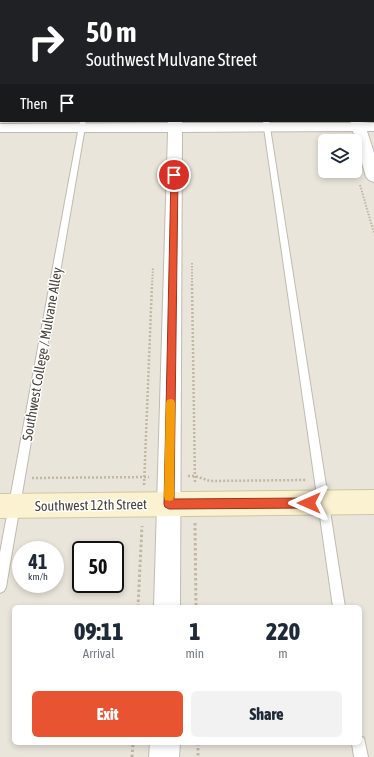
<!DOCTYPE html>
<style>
:root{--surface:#fff;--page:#f2f2f3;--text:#1f2937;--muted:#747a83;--accent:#e85331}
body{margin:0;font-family:"Asap Condensed",sans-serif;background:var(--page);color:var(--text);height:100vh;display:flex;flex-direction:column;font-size:15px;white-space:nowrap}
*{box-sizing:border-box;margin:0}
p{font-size:13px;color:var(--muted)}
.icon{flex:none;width:22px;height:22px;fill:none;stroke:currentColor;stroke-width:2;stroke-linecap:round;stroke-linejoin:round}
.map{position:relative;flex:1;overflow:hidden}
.side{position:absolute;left:12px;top:605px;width:350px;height:140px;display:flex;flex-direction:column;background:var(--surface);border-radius:6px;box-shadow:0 2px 6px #0003}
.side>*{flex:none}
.hud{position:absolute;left:0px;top:0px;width:374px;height:122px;box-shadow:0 2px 6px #0003;background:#202124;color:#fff;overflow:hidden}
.tools{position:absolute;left:318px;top:134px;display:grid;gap:8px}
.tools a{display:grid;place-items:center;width:44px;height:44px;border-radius:6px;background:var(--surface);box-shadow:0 2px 6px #0003;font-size:20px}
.speed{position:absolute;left:12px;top:541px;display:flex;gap:8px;font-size:20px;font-weight:700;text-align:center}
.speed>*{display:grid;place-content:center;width:52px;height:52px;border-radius:50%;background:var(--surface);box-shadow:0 2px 6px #0003;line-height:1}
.speed small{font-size:10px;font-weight:400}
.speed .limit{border:2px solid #111;border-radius:6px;background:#fff;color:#111}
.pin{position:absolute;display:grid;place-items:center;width:34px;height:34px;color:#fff;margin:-17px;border:2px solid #fff;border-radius:50%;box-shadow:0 1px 4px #0007}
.me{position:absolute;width:44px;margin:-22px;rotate:270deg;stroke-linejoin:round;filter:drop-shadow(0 0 3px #0008)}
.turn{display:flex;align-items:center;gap:14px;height:84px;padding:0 20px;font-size:18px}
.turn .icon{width:52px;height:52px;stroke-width:2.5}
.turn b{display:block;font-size:28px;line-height:34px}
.then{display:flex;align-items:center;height:38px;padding:0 20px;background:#0003;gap:8px;font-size:15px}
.eta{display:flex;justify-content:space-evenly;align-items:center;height:68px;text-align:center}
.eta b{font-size:24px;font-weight:800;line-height:28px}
.button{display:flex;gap:8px;margin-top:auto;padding:8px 20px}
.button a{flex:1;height:46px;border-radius:6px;background:var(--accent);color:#fff;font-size:16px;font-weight:800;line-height:46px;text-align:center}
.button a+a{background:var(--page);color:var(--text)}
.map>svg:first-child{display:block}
</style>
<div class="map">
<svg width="374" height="757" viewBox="0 0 374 757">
<rect width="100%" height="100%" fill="#f5f3ed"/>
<g fill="#e9e5db" fill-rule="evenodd">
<path d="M373,10L374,123H1V120L373,121Z"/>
<path d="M374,131V757H0V132ZM325,141H355V171H325ZM21,550H55V584H21ZM81,550H115V584H81ZM14,607H360V743H14Z"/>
</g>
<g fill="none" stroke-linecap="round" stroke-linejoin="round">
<g stroke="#c0bbb0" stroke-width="2">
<g id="service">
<rect x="103" y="0" width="6" height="1"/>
<rect x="0" y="10" width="1" height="4"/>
<path d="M80,121H86L6,587L4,591L0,593V553Z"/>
<path d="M263,121H269L345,607H333Z"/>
<path d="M360,736L364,738L368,757H354L352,743H360Z"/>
</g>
</g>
<g stroke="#c0bbb0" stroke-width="2">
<g id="minor">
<rect x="31" y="0" width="10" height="1"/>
<rect x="172" y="0" width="10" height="1"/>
<rect x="315" y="0" width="10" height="1"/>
<path d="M0,98H1L0,108Z"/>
<path d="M168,121H182V123H351L350,121L374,123V131H367L374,153V182L369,180L366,177L353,131L182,132L180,607H154L168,132H0V124L168,123Z"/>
<path d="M150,743H180L179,757H149Z"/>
</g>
</g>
<g stroke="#d1c6a0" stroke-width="2">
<path id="secondary" d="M374,490V514L0,518V494Z"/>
</g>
<g stroke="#c1b7a2" stroke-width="2" stroke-dasharray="1.5 1.5" stroke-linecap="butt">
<path d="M360,185L374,233"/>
<path d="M192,263V285"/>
<path d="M152,285L153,268"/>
</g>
<g stroke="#c1b7a2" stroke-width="2.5" stroke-dasharray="2 2" stroke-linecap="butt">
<path d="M192,284L195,484"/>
<path d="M188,476H195L210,481L307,480"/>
<path d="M32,478L149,477"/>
<path d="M144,485L152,284"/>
</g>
<g stroke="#c1b7a2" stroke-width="3" stroke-dasharray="2.5 2.5" stroke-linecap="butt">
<path d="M195,523L196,607"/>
<path d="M138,607L142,526"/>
<path d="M198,743V757"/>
<path d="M132,757L133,743"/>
</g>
<use href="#service" fill="#fff" fill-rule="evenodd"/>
<use href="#minor" fill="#fff" fill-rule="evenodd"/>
<use href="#secondary" fill="#fbf2d1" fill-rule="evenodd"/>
</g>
<g fill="#b8b2a8">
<rect x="108" y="0" width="53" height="1"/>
<rect x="205" y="0" width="102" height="1"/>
</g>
<rect fill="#d6cfc3" stroke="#969188" x="274" y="0" width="33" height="1"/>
<path fill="#e85331" stroke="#973620" d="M174,173L178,175L174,499L309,498L313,499L315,503L313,506L309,508L169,509L165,507L164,504L171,175Z"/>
<path fill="#f59e0b" d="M171,399L174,400L175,403L174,496L173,500L169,501L165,500L164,496L166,403L167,400Z"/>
<g text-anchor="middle" stroke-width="3" stroke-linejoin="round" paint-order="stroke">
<g font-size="14" fill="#49443b" stroke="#fff">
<text transform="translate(42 354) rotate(-80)" y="5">Southwest College / Mulvane Alley</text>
<text transform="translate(91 505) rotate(-1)" y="5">Southwest 12th Street</text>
</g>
</g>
</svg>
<div class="tools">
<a><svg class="icon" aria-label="layers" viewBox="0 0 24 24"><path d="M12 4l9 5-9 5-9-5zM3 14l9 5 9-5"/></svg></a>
</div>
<div class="speed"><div>41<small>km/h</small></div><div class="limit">50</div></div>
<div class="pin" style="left:174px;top:175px;background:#d93025"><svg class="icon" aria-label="arrive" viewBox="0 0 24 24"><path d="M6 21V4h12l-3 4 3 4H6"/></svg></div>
<svg class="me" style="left:309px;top:503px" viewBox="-20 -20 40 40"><path d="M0-17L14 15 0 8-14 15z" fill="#e85331" stroke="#fff" stroke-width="4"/></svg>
<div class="hud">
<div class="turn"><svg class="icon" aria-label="right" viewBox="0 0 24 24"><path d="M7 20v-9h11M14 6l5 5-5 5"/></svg><div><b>50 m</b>Southwest Mulvane Street</div></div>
<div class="then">Then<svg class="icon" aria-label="arrive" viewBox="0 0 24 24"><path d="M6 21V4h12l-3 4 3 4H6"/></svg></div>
</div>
<section class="side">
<div class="eta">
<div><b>09:11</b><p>Arrival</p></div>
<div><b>1</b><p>min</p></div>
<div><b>220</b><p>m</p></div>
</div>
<div class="button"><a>Exit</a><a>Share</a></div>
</section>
</div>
